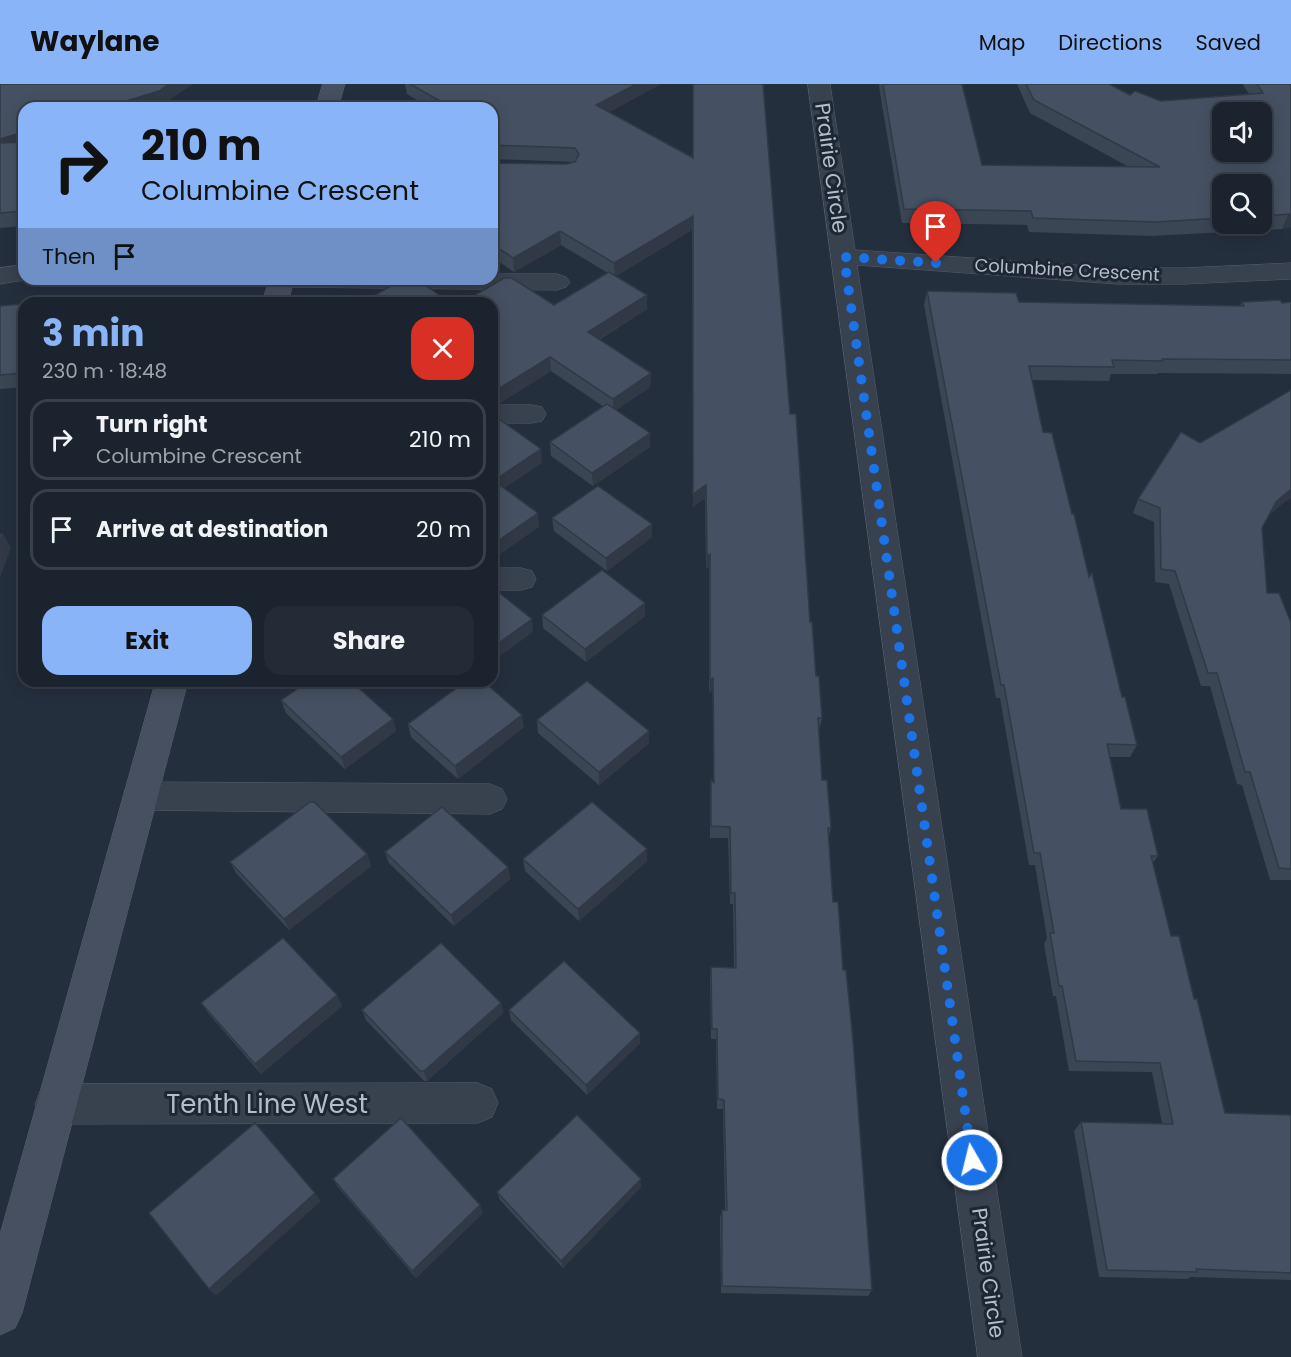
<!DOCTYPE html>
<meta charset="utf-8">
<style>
:root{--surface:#1b232e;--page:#242b36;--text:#f1f3f6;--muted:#a0a4aa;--line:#39404a;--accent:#8ab4f8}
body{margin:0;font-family:Poppins,sans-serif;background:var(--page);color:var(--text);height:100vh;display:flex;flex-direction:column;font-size:22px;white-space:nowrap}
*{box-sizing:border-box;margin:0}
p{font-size:20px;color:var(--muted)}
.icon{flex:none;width:33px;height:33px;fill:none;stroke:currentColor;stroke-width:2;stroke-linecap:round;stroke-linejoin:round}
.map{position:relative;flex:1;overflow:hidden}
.side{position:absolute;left:18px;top:213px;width:480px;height:390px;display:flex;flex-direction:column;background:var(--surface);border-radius:18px;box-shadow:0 3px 15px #0003,0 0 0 2px var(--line)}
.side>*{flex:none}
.banner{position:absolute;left:18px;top:18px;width:480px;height:183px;border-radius:18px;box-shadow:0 3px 15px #0003,0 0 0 2px var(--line);background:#8ab4f8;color:#111;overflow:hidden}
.tools{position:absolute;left:1212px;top:18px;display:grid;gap:12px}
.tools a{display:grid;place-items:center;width:60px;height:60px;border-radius:12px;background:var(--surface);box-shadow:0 3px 15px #0003,0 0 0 2px var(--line);font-size:30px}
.pin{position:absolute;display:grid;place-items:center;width:51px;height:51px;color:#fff;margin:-62px -26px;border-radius:50% 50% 50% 0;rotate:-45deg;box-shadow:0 0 6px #0007}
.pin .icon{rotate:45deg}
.me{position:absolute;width:66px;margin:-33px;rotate:352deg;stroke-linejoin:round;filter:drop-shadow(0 0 4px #0008)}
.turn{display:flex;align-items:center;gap:21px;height:126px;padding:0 24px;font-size:27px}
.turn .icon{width:78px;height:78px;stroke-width:2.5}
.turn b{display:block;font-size:42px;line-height:51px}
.then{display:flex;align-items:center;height:57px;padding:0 24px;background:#0003;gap:12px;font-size:22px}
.round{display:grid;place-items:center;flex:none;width:63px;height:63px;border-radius:18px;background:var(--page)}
.overview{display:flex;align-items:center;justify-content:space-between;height:102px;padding:0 24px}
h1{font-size:36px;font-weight:700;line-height:45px;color:var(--accent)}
.cta{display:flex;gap:12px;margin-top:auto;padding:12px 24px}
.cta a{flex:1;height:69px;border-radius:18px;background:var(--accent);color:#111;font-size:24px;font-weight:700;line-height:69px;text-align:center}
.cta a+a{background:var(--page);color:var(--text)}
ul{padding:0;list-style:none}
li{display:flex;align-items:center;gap:18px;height:81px;margin:0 12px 9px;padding:0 12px;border:3px solid var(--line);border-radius:18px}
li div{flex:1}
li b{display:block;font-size:22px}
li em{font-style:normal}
header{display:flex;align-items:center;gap:36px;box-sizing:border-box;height:84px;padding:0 30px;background:var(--accent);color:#111}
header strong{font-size:28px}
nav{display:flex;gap:33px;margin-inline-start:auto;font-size:21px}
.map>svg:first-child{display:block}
</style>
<header>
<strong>Waylane</strong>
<nav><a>Map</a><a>Directions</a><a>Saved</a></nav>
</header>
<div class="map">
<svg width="1291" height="1273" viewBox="0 0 1291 1273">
<rect width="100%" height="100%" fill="#242f3e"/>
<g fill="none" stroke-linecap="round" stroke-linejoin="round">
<g stroke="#565f6c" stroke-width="1">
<g id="street">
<path d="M808,0H830L855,166L1118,184H1184L1291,179V195L1184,200H1118L857,181L1022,1273H978Z"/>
<path d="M24,181V195H30L0,200V184Z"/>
<path d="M492,190H557L566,193L570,198L566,203L557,206L282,203L273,200L270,195H492Z"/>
<path d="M492,321H532L542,323L546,330L542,337L532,339H492Z"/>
<path d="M492,484H521L532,487L536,495L532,503L521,506H492Z"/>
<path d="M140,698L490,700L502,705L507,715L502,725L490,730L140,726L128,722L123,712L128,702Z"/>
<path d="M478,999L492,1005L498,1019L492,1033L478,1039L55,1040L41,1034L35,1020L41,1006L55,1000Z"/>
</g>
</g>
<g stroke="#565f6c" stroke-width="1">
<g id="secondary">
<path d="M323,0H345L338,24H316Z"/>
<path d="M270,195H294L288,219H262Z"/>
<path d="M156,597H188L22,1229L15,1244L0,1251V1151Z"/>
</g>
</g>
<use href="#street" fill="#38414e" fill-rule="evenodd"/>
<use href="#secondary" fill="#465061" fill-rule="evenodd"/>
</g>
<g fill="#3b4654" fill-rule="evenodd">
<path d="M0,0L163,20L24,24V142L0,144Z"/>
<path d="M405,0H661L609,28L693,73L790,330L810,538L822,634L819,647L822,696L831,744L828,756L833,818L843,886L872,1206L868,1212L721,1209L720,1134L722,1126H725L723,1025H717L716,955H711L710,894L711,883L734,884L733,820H730L728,754H710V708L711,696L713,698V606L709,609V483L706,485L705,414L693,423L692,146L616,192L647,225L599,256L651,289L650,303L616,326L650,349V363L593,402L551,372L550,358L604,323L551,287L500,319L492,313V219L554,221L608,189L561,161L514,188L492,173V79L566,80L575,78L492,75V24H430L407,10Z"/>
<path d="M879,0H962L982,81L1129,83L1030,29L1017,0H1109L1130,11L1161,17L1249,10L1243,1L1244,0H1291V143L1282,145L1151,152L1029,148L1027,141L902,139L880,9ZM1222,100H1262V140H1222Z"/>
<path d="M927,207L1019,218L1240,222L1242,218L1282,219L1291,218V290L1158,289L1157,290H1111L1109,297L1032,296L1043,348L1072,430L1122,613L1137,661L1130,673H1110L1121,725L1158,772L1153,779L1171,852L1194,915L1225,1029L1291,1031V1196L1191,1193L1187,1195L1099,1193L1074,1047L1081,1038L1162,1039L1152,988L1069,987L1056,912H1053L1044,860L1047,854L1035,781H1029L1000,614H996L924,221Z"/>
<path d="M0,222L24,226V303L0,305Z"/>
<path d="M1291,306V414L1283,419L1268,432L1262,444L1267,509L1291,539V796H1270L1242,701L1237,700L1210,602H1201L1169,500L1155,498L1154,438L1133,429L1138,415L1200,359Z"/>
<path d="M552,434L652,440V453L607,487L554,447Z"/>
<path d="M542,531L645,532L586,578L543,544Z"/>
<path d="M281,616L393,635L396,647L345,685L286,629Z"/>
<path d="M537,636L649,659L599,701L538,649Z"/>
<path d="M408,640L524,643L458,695L411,653Z"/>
<path d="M385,768L508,783L510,795L454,842L389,779Z"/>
<path d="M367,770L371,782L289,846L236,789L230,778Z"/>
<path d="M523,775L647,777L579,837L525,787Z"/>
<path d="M337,911L342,922L261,990L208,929L201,919Z"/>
<path d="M501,919L503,929L427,997H424L366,936L362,926Z"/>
<path d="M509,926L640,959L587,1011L511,936Z"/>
<path d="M333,1095L483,1129L416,1194L338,1103Z"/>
<path d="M641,1095V1103L563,1184L500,1116L497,1108Z"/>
</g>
<g fill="#303945">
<path d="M169,0H193L163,20L152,24H103Z"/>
<path d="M636,0H661L596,35V21Z"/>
<path d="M24,48V63L0,71V55Z"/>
<path d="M1291,130V143L1282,145L1288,131Z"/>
<path d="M693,132L692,146L615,193L614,179Z"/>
<path d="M560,147L561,161L514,188L513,174Z"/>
<path d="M647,211V225L588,262V248Z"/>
<path d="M21,220L24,226V238L19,228Z"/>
<path d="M550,273L551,287L500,319L498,305Z"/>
<path d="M651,289L650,303L613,328V315Z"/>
<path d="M650,349V363L593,402L592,389Z"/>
<path d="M541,365L542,379L497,409L495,396Z"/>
<path d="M706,401L705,414L693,423V410Z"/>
<path d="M1291,405V414L1283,419L1268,432L1276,418Z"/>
<path d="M538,429L539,443L492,476V461Z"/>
<path d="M652,440V453L607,487L606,474Z"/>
<path d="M3,450L11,464L0,493V459Z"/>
<path d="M710,470L709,483L706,485L707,472Z"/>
<path d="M645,519V532L586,578L585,565Z"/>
<path d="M532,535L533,548L492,578V564Z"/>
<path d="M713,594V606L709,609L710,596Z"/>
<path d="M522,631L524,643L458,695L455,682Z"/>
<path d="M393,635L396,647L345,685L341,673Z"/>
<path d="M649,647V659L599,701V688Z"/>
<path d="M647,765V777L579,837L578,825Z"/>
<path d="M367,770L371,782L289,846L284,835Z"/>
<path d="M508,783L510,795L454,842L451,831Z"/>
<path d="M337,911L342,922L261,990L255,980Z"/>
<path d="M501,919L503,929L427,997L424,987Z"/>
<path d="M640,949V959L587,1011L586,1001Z"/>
<path d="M641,1095V1103L563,1184L561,1177Z"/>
<path d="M315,1109L321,1117L216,1212L209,1205Z"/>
<path d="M480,1121L483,1129L416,1194L412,1187Z"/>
</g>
<g fill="#455162" stroke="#303945" stroke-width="1.5" fill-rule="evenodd">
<path d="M0,0H169L159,7L103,24H24V48L0,55Z"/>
<path d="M410,0H636L596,21L693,74V0H763L790,330H796L810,538H812L816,592H819L822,634H818L822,696H827L831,744H828L833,818H838L843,886H846L853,956L872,1206L722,1202V1126H727L724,1016L718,1015L717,945H712L711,883L736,884L735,809H731L730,743L711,742V696L714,699L713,594L710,596V470L707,472L706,401L693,410V132L614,179L560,147L513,174L492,160V79L566,80L575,78L579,70L575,64L492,61V24H431L442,18Z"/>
<path d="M883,0H962L982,81L1160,83L1034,16L1026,0H1109L1130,11L1135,7L1161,17L1263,9L1257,0H1291V130L1262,132V100H1222V134L1156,138L1033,134L1031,127L904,125ZM1222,28H1262V68H1222Z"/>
<path d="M24,58V127L0,129V59Z"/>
<path d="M609,188L647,211L588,248L651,289L613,315L550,273L498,305L492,301V219H461L504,194H512L554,221Z"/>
<path d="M403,195H416L451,219H361Z"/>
<path d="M927,207L1016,209L1019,218L1244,222L1242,218L1280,216L1282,219L1291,218V276L1162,275L1163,277L1112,276L1114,283L1029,282L1043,348L1052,349L1072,430H1074L1089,493L1092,489L1122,613H1125L1137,661L1107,660L1121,725H1147L1158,772H1151L1171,852H1179L1194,915H1197L1225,1029L1291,1031V1189L1196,1185L1197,1188L1107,1186L1081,1038L1173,1040L1160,979L1076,977L1062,902H1059L1050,849H1054L1040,769H1034L1004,601H1001Z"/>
<path d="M21,220L19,228L24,227V289L0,291V222Z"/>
<path d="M1291,306V405L1276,418L1262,444L1267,509H1279L1291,539V785L1279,784L1250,688H1245L1217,589H1208L1175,487L1161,485L1160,424L1138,415L1181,348L1200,359Z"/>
<path d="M607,320L650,349L592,389L550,358Z"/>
<path d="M492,330L541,365L495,396L492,393Z"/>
<path d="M493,396L538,429L492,461V397Z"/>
<path d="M598,402L652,440L606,474L552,434Z"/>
<path d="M0,450H3L0,459Z"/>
<path d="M602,486L645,519L585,565L542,531Z"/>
<path d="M492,503L532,535L492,564Z"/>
<path d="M309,597H351L393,635L341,673L281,616Z"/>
<path d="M466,597H483L522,631L455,682L408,640Z"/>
<path d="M587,597L649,647L599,688L537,636Z"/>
<path d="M310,718H314L367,770L284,835L230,778Z"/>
<path d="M592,718L647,765L578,825L523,775Z"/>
<path d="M442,723L508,783L451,831L385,768Z"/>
<path d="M283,854L337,911L255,980L201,919Z"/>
<path d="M441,859L501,919L424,987H420L362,926Z"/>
<path d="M564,877L640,949L586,1001L509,926Z"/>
<path d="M577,1031L641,1095L561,1177L497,1108Z"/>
<path d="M401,1034L480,1121L412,1187L333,1095Z"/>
<path d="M255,1039L315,1109L209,1205L149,1129Z"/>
</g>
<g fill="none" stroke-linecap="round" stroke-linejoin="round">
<path stroke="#1a73e8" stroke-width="10" stroke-dasharray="0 18" d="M936,179L844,173L972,1076"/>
</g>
<g text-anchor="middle" stroke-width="6" stroke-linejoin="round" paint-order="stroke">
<g font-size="18" fill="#b4bcc9" stroke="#1d2633">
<text transform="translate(1067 186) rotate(3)" y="6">Columbine Crescent</text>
</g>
<g font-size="21" fill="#b4bcc9" stroke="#1d2633">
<text transform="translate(831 84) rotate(82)" y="7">Prairie Circle</text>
<text transform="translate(988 1189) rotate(82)" y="7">Prairie Circle</text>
</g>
<g font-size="26" fill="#b4bcc9" stroke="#1d2633">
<text x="267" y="1029">Tenth Line West</text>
</g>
</g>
</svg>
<div class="tools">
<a><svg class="icon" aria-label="sound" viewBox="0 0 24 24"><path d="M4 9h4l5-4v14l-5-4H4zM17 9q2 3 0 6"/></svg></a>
<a><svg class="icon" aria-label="search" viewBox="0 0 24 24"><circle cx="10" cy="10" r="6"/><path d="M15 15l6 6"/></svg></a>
</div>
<div class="pin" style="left:936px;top:179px;background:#d93025"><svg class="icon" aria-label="arrive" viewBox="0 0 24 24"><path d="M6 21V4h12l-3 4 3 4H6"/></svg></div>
<svg class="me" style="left:972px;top:1076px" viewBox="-20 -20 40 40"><circle r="17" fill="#1a73e8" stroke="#fff" stroke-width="3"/><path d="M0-11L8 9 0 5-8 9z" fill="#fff"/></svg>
<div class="banner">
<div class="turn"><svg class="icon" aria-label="right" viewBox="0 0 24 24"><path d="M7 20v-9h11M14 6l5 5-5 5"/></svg><div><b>210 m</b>Columbine Crescent</div></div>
<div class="then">Then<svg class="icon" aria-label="arrive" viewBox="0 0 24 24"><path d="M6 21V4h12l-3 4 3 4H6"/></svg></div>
</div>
<section class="side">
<div class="overview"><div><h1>3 min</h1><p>230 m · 18:48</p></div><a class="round" style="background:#d93025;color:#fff"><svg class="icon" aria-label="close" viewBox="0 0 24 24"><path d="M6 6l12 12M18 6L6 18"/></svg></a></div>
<ul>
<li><svg class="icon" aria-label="right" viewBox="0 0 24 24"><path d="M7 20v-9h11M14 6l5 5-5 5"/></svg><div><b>Turn right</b><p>Columbine Crescent</p></div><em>210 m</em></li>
<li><svg class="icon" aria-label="arrive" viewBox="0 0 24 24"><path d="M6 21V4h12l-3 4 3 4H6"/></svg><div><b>Arrive at destination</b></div><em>20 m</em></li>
</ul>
<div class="cta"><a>Exit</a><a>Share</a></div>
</section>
</div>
